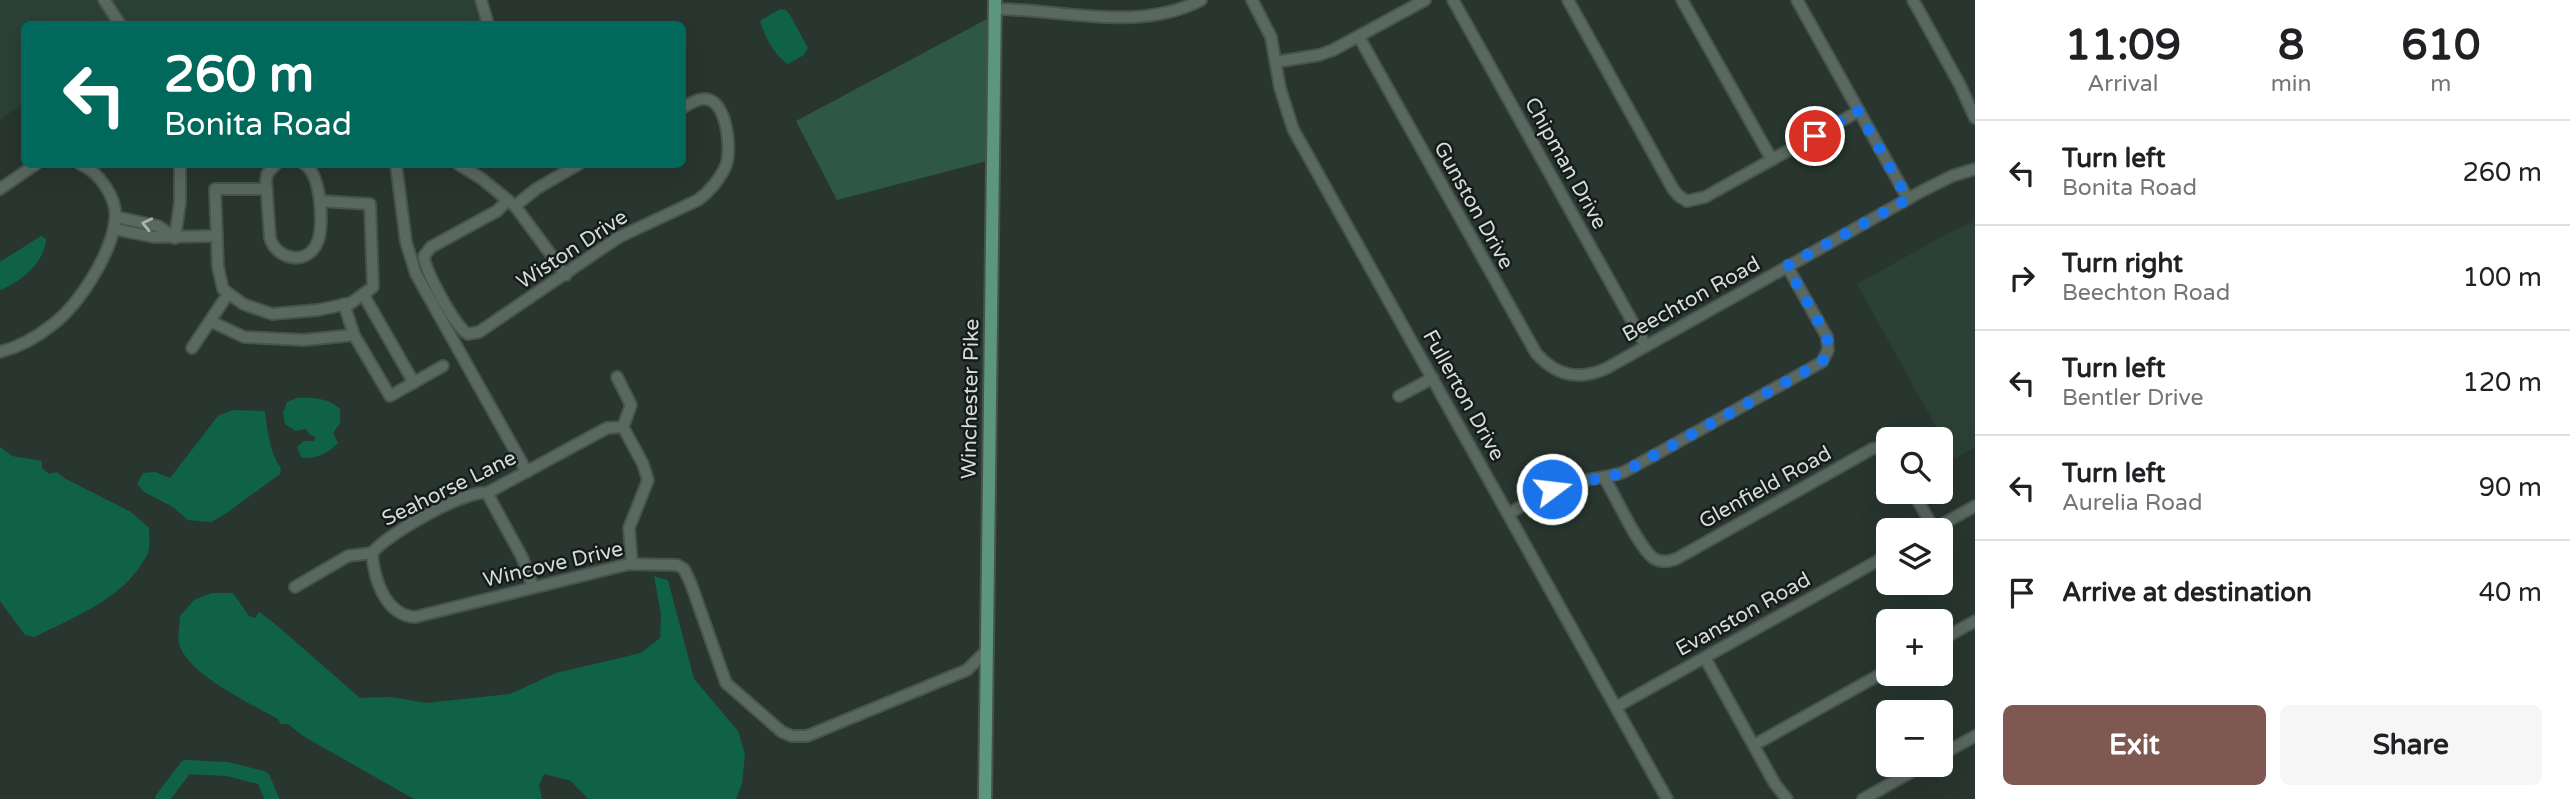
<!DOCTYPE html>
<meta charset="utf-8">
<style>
:root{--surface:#fff;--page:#f6f6f6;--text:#202124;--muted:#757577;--line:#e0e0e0;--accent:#7f5951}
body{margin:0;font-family:"Varela Round",sans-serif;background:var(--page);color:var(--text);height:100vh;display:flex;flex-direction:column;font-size:26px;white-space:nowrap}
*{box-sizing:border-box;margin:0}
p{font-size:23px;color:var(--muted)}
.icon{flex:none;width:38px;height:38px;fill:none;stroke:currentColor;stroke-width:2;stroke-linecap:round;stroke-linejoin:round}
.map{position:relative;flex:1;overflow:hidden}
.details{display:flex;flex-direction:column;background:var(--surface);width:595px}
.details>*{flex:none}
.hud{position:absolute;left:21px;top:21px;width:665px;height:147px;border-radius:10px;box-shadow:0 7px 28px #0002;background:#00695c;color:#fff;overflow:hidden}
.controls{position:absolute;left:1876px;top:427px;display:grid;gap:14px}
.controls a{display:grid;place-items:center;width:77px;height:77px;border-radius:10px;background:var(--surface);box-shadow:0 7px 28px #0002;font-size:35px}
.pin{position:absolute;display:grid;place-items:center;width:60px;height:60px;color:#fff;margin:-30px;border:4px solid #fff;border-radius:50%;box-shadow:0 2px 7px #0007}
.me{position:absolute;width:77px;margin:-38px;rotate:75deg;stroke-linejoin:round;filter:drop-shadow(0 0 5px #0008)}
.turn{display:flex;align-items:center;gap:24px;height:147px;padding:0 28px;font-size:32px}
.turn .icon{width:91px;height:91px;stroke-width:2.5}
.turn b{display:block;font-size:49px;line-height:60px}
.eta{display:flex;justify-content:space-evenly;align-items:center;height:119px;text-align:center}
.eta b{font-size:42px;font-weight:700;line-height:49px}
.cta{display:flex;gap:14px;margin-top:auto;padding:14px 28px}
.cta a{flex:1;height:80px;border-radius:10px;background:var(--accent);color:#fff;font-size:28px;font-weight:700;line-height:80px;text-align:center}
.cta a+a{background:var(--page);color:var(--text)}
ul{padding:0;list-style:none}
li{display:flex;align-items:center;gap:21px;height:105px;padding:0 28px;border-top:2px solid var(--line)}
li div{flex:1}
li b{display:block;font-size:26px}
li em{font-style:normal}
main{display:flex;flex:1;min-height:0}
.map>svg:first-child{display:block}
</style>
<main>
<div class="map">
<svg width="1975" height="799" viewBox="0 0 1975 799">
<rect width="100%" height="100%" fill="#28362f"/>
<g fill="#2b4036">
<path d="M0,0H474L481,24H110L91,20L88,24H24V103L0,120Z"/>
<path d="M1975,222V447L1954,459L1857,284L1954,230Z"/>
</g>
<path fill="#2e5745" d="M989,18L987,161L837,200L796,121Z"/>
<g fill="#106246">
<path d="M780,9L786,10L790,15L808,48L804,55L788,64C775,57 764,35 760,21Z"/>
<path d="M41,236L46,239C45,262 20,283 0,290V262Z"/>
<path d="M297,398C311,396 330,399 340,409V423L333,433L338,443C331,452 312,461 301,457L297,447L304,441H314L316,437L309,434L306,429L296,431L285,424L283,412L287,402Z"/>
<path d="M232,410L265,411C267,429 270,454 281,468L280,474L225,514L211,522L188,520L173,507L144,492L137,484L143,473L155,472L170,478L218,416Z"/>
<path d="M0,447L12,456L42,461V468L49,474L57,472L64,478L131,512L149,528C149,536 151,548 147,555C125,598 75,617 34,637L25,635L0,601Z"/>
<path d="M654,576L668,580L694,679L738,731L745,754L742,784L736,799H588L571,781L544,774L539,785L542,799H414L303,736L288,724H281L278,719C252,704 186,674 179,643C177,635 180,624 180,616L194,600L212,593H233L249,616L255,618L259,612L274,623L360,698L391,697L426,703L510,694L556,673L641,653L660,638L661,615Z"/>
</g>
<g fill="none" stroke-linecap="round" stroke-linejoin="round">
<path stroke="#106246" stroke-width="14" d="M162,799L186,767L227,769L263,778L272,799"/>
<g stroke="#48534d" stroke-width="14">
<g id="minor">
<path d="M104,0L120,24"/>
<path d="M481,0L488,24"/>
<path d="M1252,0L1271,37L1280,88L1293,129L1667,799"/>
<path d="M1453,0L1646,346"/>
<path d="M1568,0L1673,189L1679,196L1687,201"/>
<path d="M1682,0L1772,160"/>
<path d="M1797,0L1908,199"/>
<path d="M1913,0L1960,85L1975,118"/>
<path d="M995,9C1062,9 1138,33 1201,0"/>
<path d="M1359,37L1536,353C1556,376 1579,381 1607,368L1922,191L1952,176L1975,169"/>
<path d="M1276,62L1319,55L1333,50L1425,0"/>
<path d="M276,164L267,174L266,181L270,238C277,261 309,266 318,241C324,223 321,173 304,164"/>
<path d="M396,164L406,242L416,274L527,472"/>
<path d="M458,164L482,179L515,206L566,275"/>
<path d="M0,189L36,164"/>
<path d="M267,189H215L218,267L223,289L243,304L272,314L318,310L351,303L373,287L370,204L320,201"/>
<path d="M508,200L497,211L431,247L424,256C425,271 455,327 468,334L479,332L619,237L698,200C709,192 721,178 726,165C732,149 727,97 703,99C696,99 688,105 682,108"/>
<path d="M1687,201L1705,197L1859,111"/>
<path d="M515,206L536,189L579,164"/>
<path d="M116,217L158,226L175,238"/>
<path d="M114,229L154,237L217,236"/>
<path d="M175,238L180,202V164"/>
<path d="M363,294L414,383"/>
<path d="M344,304L354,335L390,396L443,366"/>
<path d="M210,321L244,337L304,340L354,335"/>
<path d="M192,348L228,294"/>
<path d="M0,352C19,347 37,337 52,325C79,305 112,253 115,220C118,198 99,172 80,164"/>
<path d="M617,377L631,405L623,427"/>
<path d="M1399,396L1433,378"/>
<path d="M623,427L643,464L648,480L629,528L632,564"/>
<path d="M1605,479C1615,495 1640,551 1655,559C1662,563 1669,561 1676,559L1872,449L1880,447L1888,450"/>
<path d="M1913,492L1934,529"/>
<path d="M487,493L522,557L533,587"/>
<path d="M1508,514C1529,502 1550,487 1574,482C1592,478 1607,478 1624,472L1822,362L1828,350L1827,337L1787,266"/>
<path d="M1932,530L1975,506"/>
<path d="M372,553C374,579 385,615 415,617L629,564L677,565L684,569L691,584L726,683L782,732L792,736H807L967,670L986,651"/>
<path d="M372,553C387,534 464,490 487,493L607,428L623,427"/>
<path d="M295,587L348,556L372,553"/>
<path d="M1941,640L1975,621"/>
<path d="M1705,658L1775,784L1787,799"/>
<path d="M1616,707L1888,555"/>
<path d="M1754,745L1888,670"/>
<path d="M1941,755L1975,736"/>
<path d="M1863,799L1924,765"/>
</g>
</g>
<g stroke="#48534d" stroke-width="16">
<path id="major" d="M985,799L995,0"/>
</g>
<use href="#minor" stroke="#596861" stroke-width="10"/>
<use href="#major" stroke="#5b967d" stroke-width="12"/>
</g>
<defs><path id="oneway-chevron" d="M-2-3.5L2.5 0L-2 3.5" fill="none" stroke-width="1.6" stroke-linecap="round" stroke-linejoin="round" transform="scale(1.75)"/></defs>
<use stroke="#aab4af" href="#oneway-chevron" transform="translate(147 224) rotate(-167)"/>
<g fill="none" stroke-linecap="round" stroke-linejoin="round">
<path stroke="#1a73e8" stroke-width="12" stroke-dasharray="0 21.6" d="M1552,489C1576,480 1601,480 1624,472L1822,362L1828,350L1827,337L1787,266L1908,199L1858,111L1815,136"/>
</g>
<g text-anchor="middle" stroke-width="5" stroke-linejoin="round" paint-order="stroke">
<g font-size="21" fill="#d5ddd9" stroke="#161c19">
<text transform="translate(1566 163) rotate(61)" y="7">Chipman Drive</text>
<text transform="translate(1474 205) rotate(61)" y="7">Gunston Drive</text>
<text transform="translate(572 249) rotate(-33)" y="7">Wiston Drive</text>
<text transform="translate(1691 299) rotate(-29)" y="7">Beechton Road</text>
<text transform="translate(1464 395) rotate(61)" y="7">Fullerton Drive</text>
<text transform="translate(970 399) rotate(-89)" y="7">Winchester Pike</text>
<text transform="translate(1765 487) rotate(-29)" y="7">Glenfield Road</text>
<text transform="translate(449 488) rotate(-26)" y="7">Seahorse Lane</text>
<text transform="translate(553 564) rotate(-13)" y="7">Wincove Drive</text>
<text transform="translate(1743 614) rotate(-29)" y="7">Evanston Road</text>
</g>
</g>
</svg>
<div class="controls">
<a><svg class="icon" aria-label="search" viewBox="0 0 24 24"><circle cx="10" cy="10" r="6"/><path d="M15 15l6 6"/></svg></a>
<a><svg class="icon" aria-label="layers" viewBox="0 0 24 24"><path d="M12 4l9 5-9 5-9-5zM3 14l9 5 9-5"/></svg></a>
<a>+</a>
<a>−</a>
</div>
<div class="pin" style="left:1815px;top:136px;background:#d93025"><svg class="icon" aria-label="arrive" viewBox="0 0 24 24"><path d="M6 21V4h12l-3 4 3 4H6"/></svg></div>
<svg class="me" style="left:1552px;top:489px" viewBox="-20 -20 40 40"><circle r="17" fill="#1a73e8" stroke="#fff" stroke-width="3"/><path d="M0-11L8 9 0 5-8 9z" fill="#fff"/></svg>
<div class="hud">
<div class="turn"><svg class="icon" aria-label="left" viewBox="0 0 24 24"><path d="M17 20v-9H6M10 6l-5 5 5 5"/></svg><div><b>260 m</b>Bonita Road</div></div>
</div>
</div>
<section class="details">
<div class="eta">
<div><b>11:09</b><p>Arrival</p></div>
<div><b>8</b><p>min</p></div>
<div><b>610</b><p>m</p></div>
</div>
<ul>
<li><svg class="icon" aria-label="left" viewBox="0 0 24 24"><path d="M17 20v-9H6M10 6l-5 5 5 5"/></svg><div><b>Turn left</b><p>Bonita Road</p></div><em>260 m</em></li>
<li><svg class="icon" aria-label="right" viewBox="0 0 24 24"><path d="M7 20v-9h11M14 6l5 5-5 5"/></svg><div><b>Turn right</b><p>Beechton Road</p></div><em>100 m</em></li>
<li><svg class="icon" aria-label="left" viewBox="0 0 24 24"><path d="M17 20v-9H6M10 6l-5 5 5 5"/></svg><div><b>Turn left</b><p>Bentler Drive</p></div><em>120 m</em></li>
<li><svg class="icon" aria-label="left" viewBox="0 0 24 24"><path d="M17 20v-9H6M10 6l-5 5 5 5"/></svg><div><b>Turn left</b><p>Aurelia Road</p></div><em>90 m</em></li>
<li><svg class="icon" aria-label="arrive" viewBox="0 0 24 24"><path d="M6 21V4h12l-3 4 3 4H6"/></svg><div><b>Arrive at destination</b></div><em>40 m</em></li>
</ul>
<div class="cta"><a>Exit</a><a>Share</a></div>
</section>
</main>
